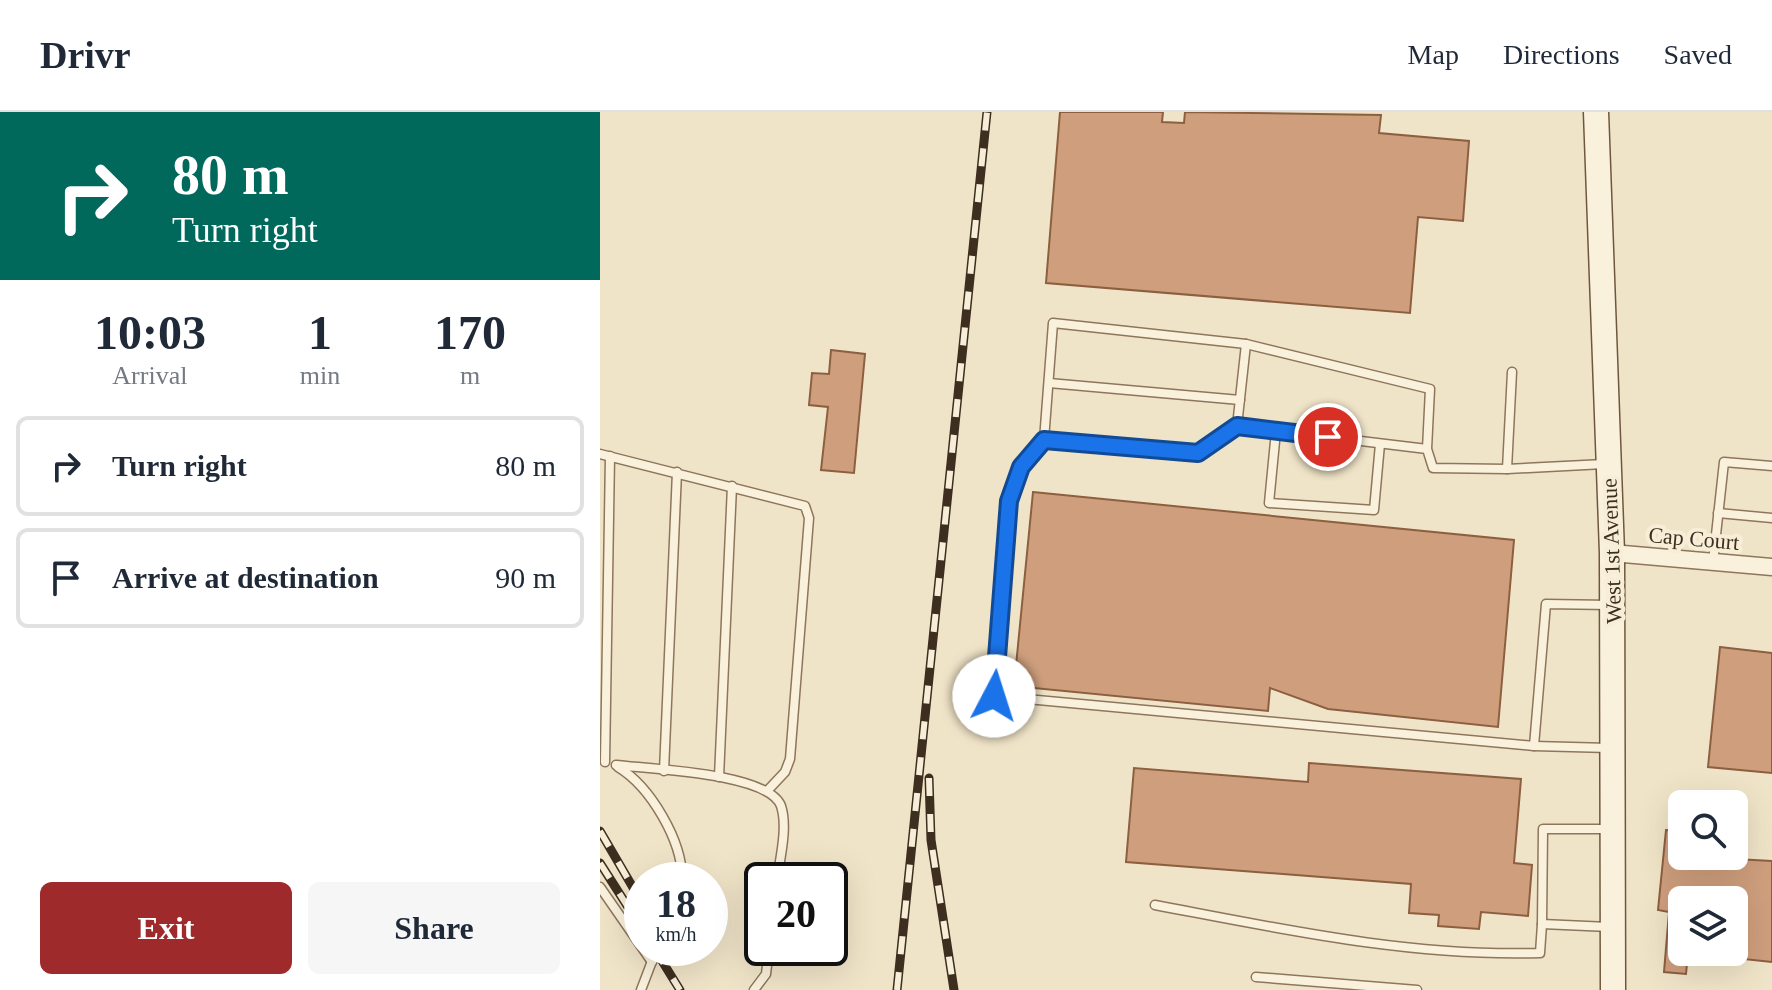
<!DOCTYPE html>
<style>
:root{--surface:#fff;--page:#f6f6f7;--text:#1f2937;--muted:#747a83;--line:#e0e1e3;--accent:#9e2a2b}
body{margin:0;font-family:"Times New Roman",serif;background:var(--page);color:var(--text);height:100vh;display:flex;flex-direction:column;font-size:30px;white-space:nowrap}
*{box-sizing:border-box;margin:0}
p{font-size:26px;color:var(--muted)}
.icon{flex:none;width:44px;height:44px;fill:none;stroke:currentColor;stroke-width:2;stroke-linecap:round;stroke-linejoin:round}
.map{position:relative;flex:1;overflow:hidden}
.panel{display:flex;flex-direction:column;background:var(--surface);width:600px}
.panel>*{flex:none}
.guide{background:#00695c;color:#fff;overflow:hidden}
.controls{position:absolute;left:1068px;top:678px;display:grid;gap:16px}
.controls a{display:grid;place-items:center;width:80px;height:80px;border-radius:12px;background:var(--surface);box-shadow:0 8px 32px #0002;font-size:40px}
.speed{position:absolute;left:24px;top:750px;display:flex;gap:16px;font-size:40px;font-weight:700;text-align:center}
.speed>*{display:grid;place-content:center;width:104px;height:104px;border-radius:50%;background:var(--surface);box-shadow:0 8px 32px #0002;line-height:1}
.speed small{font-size:20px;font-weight:400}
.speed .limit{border:4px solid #111;border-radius:12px;background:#fff;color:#111}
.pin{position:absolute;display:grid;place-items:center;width:68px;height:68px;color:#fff;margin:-34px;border:4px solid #fff;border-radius:50%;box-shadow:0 2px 8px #0007}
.me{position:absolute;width:88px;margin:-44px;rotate:5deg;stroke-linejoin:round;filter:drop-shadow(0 0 6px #0008)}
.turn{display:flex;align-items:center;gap:28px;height:168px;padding:0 40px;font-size:36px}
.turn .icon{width:104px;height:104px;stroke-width:2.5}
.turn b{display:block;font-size:56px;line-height:68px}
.eta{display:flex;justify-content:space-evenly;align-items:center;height:136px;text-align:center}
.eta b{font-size:48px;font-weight:800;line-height:56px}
.primary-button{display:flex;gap:16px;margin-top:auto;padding:16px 40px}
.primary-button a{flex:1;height:92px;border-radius:12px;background:var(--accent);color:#fff;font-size:32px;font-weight:800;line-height:92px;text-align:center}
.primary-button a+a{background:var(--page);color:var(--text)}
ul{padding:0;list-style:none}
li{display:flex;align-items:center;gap:24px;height:100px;margin:0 16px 12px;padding:0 24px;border:4px solid var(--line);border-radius:12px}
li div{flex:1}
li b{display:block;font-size:30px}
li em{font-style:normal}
header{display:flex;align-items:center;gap:48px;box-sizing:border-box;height:112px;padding:0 40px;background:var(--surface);border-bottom:2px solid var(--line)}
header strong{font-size:38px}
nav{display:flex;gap:44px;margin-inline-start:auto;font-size:28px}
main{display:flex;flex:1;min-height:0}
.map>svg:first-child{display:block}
</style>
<header>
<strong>Drivr</strong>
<nav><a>Map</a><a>Directions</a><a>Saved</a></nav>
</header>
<main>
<section class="panel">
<div class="guide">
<div class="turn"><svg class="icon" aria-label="right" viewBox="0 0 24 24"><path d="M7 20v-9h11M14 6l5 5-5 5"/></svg><div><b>80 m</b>Turn right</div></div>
</div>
<div class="eta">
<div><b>10:03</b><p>Arrival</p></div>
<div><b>1</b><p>min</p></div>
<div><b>170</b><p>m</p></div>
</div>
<ul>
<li><svg class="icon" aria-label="right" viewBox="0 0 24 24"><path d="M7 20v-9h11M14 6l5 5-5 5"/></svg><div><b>Turn right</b></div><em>80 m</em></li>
<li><svg class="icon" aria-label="arrive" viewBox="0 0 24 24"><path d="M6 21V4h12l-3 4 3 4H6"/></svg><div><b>Arrive at destination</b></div><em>90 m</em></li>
</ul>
<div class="primary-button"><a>Exit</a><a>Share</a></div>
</section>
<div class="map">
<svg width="1172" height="878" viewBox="0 0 1172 878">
<rect width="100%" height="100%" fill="#f0e4c8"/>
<g fill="#cf9f7d" stroke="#8d5f41" stroke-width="2" fill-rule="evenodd">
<path d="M460,0H563L562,10L584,11L585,0L781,3L779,21L869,29L863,109L818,105L810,201L446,171Z"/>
<path d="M231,238L265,242L254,361L221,358L228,295L209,293L212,261L229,262Z"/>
<path d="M433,380L914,428L898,615L728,597L670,576L668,599L414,574Z"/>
<path d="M1120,535L1172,541V661L1108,655Z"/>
<path d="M709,651L921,667L914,751L932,753L928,804L881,800L879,817L838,814L839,803L809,801L811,772L526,750L534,656L708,670Z"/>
<path d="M1066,718L1082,719V744L1172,749V850L1088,841L1086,862L1064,860L1069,800L1058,798ZM1082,788H1134V840H1082Z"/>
</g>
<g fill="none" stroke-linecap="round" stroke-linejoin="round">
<g stroke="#8d765c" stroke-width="11">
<g id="lane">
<path d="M912,260L907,357L1004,352"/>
<path d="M449,271L640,288"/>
<path d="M637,314L646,232"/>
<path d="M676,319L669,391L774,398L780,332"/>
<path d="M444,328L421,355L409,389L394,584L934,634L946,492L1010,493"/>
<path d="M827,337L830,277L646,232L453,211L444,328L598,341L637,314L827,337L833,356L907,357"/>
<path d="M0,342L205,394L209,406L190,647L185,660L168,678"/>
<path d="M1118,401L1172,406"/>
<path d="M1113,450L1124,350L1172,354"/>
<path d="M934,634L1009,636"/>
<path d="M5,650L10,344"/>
<path d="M16,653C49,657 169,661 181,694C188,715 180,746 177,768"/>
<path d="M18,655C51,675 83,730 82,768"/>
<path d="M64,659L77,360"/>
<path d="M119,665L132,374"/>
<path d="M0,775L52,850"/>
<path d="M555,793C682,817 810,845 940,841L942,812"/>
<path d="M1009,815L942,812L943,717H1011"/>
<path d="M656,865L817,878"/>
<path d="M41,878L57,836"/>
<path d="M154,878L166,862L169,836"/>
</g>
</g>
<g stroke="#8d765c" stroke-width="19">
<path id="street" d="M1012,441L1172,455"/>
</g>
<g stroke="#6f573f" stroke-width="27">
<path id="secondary" d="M996,0L1012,441L1013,878"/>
</g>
<use href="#lane" stroke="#faf1dc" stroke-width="8"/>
<use href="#street" stroke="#faf1dc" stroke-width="16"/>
<use href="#secondary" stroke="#faf1dc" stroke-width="24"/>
<g stroke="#3d2e20" stroke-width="9">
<g id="rail">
<path d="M329,666L331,728L354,878"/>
<path d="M0,719L42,791"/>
<path d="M0,751L42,817"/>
<path d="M54,836L80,878"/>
<path d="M297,878L387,0"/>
</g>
</g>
<use href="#rail" stroke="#f7eed8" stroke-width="6" stroke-dasharray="18" stroke-linecap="butt"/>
</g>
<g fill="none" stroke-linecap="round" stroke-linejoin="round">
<g stroke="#114b97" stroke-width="20">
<path id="route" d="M394,584L409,389L421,355L444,328L598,341L637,314L728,325"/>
</g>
<use href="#route" stroke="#1a73e8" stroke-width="14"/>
</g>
<g text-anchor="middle" stroke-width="8" stroke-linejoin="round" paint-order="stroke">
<g font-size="22" fill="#3d2e20" stroke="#f7eed8">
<text transform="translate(1094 426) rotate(5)" y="8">Cap Court</text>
<text transform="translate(1011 439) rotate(-92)" y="8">West 1st Avenue</text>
</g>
</g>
</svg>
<div class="controls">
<a><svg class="icon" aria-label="search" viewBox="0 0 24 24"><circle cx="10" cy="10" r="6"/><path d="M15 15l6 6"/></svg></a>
<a><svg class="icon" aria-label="layers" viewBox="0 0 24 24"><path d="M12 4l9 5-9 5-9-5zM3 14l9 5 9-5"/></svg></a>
</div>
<div class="speed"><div>18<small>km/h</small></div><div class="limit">20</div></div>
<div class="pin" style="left:728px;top:325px;background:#d93025"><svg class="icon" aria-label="arrive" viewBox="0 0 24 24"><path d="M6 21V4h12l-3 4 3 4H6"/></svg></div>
<svg class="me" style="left:394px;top:584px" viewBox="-20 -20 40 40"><circle r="19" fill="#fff"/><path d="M0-13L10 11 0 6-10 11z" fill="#1a73e8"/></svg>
</div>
</main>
